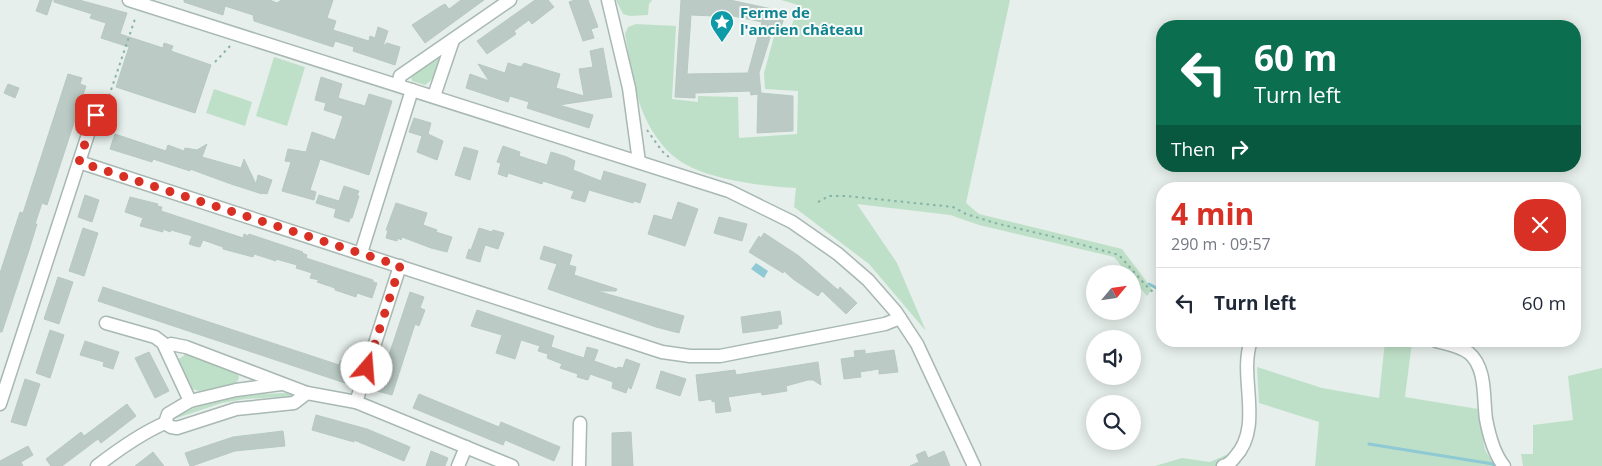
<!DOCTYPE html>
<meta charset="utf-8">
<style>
:root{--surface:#fff;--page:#f2f2f3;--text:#1f2937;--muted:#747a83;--line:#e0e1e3;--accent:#d93025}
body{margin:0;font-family:"Open Sans",sans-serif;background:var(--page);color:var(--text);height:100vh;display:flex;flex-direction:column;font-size:19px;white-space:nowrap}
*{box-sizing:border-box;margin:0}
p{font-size:16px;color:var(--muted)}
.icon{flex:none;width:28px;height:28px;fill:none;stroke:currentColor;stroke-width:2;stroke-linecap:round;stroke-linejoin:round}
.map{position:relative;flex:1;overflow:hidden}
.side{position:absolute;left:1156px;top:182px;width:425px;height:165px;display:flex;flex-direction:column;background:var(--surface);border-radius:20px;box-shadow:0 2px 12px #0003}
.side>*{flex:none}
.guide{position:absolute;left:1156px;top:20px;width:425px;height:152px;border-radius:20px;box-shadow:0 2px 12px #0003;background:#0b6e4f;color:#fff;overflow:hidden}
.needle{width:32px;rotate:61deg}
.buttons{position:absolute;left:1086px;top:265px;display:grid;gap:10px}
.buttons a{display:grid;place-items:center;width:55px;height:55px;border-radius:50%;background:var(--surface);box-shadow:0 2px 12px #0003;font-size:25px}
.pin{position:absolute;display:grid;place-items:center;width:42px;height:42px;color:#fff;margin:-21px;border-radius:10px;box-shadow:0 2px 8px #0006}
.me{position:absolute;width:55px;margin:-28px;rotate:18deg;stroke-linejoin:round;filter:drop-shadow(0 0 4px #0008)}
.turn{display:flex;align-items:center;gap:18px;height:105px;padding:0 15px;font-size:22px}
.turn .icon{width:65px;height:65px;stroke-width:2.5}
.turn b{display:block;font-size:35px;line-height:42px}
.then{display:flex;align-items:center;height:48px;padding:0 15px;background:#0003;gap:10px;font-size:19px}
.round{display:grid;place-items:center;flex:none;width:52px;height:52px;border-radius:20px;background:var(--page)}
.overview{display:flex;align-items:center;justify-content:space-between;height:85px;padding:0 15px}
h1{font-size:30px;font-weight:700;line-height:38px;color:var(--accent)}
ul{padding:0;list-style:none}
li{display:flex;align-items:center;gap:15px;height:70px;padding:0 15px;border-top:1px solid var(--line)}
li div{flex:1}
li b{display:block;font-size:19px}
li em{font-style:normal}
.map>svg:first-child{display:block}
</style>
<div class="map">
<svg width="1602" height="466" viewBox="0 0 1602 466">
<rect width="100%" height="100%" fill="#e6efeb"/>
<g fill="#bfe0c8">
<path d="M616,0H652L649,4L648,15L630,16L623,14Z"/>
<path d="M781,0H1010L966,203L979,214L1122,249L1152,289L1147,296L1133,279L1132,274H1128L1114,257L979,225L950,215L857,204L897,263L926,331L869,264L794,207L796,188C763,186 708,180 680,161C658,146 644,120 637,95C631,75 629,54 625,34L628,27L636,24L676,26L672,99L698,102V96L738,97L739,138L797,134L798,91L765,89L764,73L775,33L789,35L798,5Z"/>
<path d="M441,54L443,57C439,69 436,78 425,85L412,81L411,76Z"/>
<path d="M274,57L305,67L287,126L256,116Z"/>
<path d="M214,89L252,102L245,126L206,113Z"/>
<path d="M1385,341L1412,342L1405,397L1478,409L1485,450L1495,466H1315L1319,422L1259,403L1257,367L1322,388L1379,398Z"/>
<path d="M186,354L233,369C240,374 241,378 235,384L199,391L192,389L179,364V359Z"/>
<path d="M1602,368V466H1523L1521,454H1533V425L1573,420L1568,376Z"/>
<path d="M296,393L294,396L245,399L222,403L174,419V416C215,398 251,393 296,393Z"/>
<path d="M1235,451L1236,466H1155L1182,458L1210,462Z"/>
</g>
<path fill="#8ec9d4" d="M756,263L768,271L764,278L751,269Z"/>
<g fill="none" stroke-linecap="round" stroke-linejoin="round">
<g stroke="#8ec9d4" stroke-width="3">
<path d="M1149,284L1162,291"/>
<path d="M1369,444L1493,464L1494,466"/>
</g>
</g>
<g fill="#bbcac4" stroke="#b8c9c2" fill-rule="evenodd">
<path d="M40,0H52L47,15L36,11Z"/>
<path d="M54,0H79L127,13L120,34L163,48L164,43L173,46L171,51L211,65L195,113L116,87L129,47L101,38L106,23L90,18L92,14L54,2Z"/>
<path d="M184,0H270L277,3L281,0H333L327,18L336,21L333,30L369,41L370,36L375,38L378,27L388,31L383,46L387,43L400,47L395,65L353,51L354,47L335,41L333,47L254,21L253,15L225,6L223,15L184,2Z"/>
<path d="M461,0H484L425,43L412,25L441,6L445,4L449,9Z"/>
<path d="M535,0H548L554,7L532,24L529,20L514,31L516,34L487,54L477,41Z"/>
<path d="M575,0H588L598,27L591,29L594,38L583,41L569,2Z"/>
<path d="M681,0H730L786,12L781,27L774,25L759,73L761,93L793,96V131L757,133L758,94L751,95L750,91L695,93V98L675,97ZM714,12L762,22L748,73L687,74L691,15L714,16Z"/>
<path d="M603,48L612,97L559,105L593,115L589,128L527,108L529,102L510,96L508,102L466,88L470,74L489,81L478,64L505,73L508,63L521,67L524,63L560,74L556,88L584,96L579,69L593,67L590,51Z"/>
<path d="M68,74L82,78L80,84L86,86L47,205L42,203L35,224H37L29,250L2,332H0V273L20,212L23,213Z"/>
<path d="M321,77L342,84L338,98L365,106L369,94L392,101L369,175L320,159L310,190L316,192L314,200L282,191L291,162L285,161L288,149L306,152L312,132L335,140L343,116L324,110L326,103L315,100Z"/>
<path d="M8,84L19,88L15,98L4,93Z"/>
<path d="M414,118L431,123L428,134L443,141L437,160L417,152L422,136L409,132Z"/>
<path d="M115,134L166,151L168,145L184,151L185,148L197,150L207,144L202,157L241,168L244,159L256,184L258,175L272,180L267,194L262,193V194L231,184L190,169V171L153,159L152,162L110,149Z"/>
<path d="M503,146L520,152L519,156L547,165L551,152L567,157L575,161L573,170L601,181L604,171L646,184L640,203L634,201L633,203L589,190L585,202L571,198L574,191L543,181L542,184L508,173L507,177L498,174L501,163L497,162Z"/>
<path d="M464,147L478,151L470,180L455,175Z"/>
<path d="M344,186L359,191L357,195L359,196L352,218H350L349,222L334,217L336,209L316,203L319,195L339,201Z"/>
<path d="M85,195L99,200L92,222L78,217Z"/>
<path d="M130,197L158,204L157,206L162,207L161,211L243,238L244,234L248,236L249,234L303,252L302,253L307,255L306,258L373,280V282L377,283L372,298L357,293L356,297L335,290V288L317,282L319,280L310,278L312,273L296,268L297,265L276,259V261L254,254L253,257L223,249V247L203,240L200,247L195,246L189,244L192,236L171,230L170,232L163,229V232L140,226L143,218L125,212Z"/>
<path d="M678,202L698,209L685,246L648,234L654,215L672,220Z"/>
<path d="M396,203L427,213L423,225L437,230L436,232L452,237L447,252L431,248L402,237L401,240L398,238L397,241L386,238L388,230H386Z"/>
<path d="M719,217L747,224L742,241L714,233Z"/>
<path d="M83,228L98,233L84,276L69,271Z"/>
<path d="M479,228L492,232L493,230L504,233L498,249L485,245L480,262L466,258L469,249L471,250Z"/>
<path d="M764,233L799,256L838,290L840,287L857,303L846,314L822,291L818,296L793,279L784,271L783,273L749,252L759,236L761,238Z"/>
<path d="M544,246L572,255L569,265L576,267L574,275L617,289L616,291H597L684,316L679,333L656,327L548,289L557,264L540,259Z"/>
<path d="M58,277L73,282L59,324L44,319Z"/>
<path d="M103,287L339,365L341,360L357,368L354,378L347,376L345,383L98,301Z"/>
<path d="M410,292L424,297L420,308L425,310L419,326L415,324L392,395L377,391Z"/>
<path d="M477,310L554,336L551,347L584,358L587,347L598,350L594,361L617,369L618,367L623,368L626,359L640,364L631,389L628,387L626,393L612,388L613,382L590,374L588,380L577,377L578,374L560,368L562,364L547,358L548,354L538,351L540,346L521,340L515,359L496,353L502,335L471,326Z"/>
<path d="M780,311L782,324L778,325V328L743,333L741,317Z"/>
<path d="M50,330L64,335L50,378L36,373Z"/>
<path d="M85,341L119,352L113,369L103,366L104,362L80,355Z"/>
<path d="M865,350V354L894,350L898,372L879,374V369L860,372L861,377L844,379L841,359L855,357L854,351Z"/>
<path d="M149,352L169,391L155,398L135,358Z"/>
<path d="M818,362L821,385L813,380H808L786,386L787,391L762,395L761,392L728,397L731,411L716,413L715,401L712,402V399L699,401L696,375L735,370L736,375Z"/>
<path d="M661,371L686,379L680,396L656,388Z"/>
<path d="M25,379L40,384L26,426L11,422Z"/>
<path d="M419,394L499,427L501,422L560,447L554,461L505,440L503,445L413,408Z"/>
<path d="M127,404L136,416L101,443L98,439L62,466H51L46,459L81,432L84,436Z"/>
<path d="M316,415L367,429L410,447L404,461L354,440V442L312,430Z"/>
<path d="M283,431L285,446L235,451L192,466H190L185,453L233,437Z"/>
<path d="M631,432L633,466H612V433Z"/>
<path d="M28,446L33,455L21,462L23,466H0V461Z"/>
<path d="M431,451L448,458L445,466H426Z"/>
<path d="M925,451L928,458L944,451L950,466H910L919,462L916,455Z"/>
<path d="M153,452L164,466H135Z"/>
</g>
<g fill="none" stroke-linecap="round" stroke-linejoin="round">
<g stroke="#a8b8b2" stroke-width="15">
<g id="minor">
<path d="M129,0L729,191L792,222L838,254L868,280L896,312L917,344L974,466"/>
<path d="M608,0L629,88L639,162"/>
<path d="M398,85L400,76L510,0"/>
<path d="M434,96L453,40"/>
<path d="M79,162L662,352L690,356H720L885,324L900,318"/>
<path d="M361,253L412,90"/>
<path d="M106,323L155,337L163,343L190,401L168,414L165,423"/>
<path d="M1436,341C1447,344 1460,346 1469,353C1487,368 1483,399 1486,419C1489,435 1494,454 1504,466"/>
<path d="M166,348L171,344L186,347L307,393L356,402L512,466"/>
<path d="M190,401L236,390L281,384"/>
<path d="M356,402L400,266"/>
<path d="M0,404L93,119L105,107"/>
<path d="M97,466C119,449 140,434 165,423L171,427L177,428L236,409L294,403L307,393"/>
<path d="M458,466L466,447"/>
<path d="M579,466L580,423"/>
<path d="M1223,466C1228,465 1232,461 1235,457C1264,426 1238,376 1251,341"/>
</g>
</g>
<g stroke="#86b3a5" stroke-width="2" stroke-dasharray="2.5 4" stroke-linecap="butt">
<path d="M215,62L231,45"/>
<path d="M109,96L136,16"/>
<path d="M647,130L662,151L671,159"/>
<path d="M818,202L829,196H847L953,207L966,214L995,223L1054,237L1119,255L1150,290L1162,297"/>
</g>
<use href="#minor" stroke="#fff" stroke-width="12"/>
</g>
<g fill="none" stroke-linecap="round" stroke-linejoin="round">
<path stroke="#d93025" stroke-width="9" stroke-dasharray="0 16.2" d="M96,115L93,119L79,162L400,266L367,368"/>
</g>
<defs>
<g id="sight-pin" transform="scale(1.25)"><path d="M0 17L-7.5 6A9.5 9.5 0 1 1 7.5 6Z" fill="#0f9aa8" stroke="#f7fbf9"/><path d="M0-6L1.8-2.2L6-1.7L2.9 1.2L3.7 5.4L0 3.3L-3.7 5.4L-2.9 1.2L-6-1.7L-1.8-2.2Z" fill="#fff"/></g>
</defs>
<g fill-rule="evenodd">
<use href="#sight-pin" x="722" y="22"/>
</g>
<g text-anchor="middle" stroke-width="4" stroke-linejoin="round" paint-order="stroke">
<g font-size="15" font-weight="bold" fill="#0d838f" stroke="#f7fbf9" text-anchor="start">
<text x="740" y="18">Ferme de<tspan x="740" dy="17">l'ancien château</tspan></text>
</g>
</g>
</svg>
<div class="buttons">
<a><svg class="needle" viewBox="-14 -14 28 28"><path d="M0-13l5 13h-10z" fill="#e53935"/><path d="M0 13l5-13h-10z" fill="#747a83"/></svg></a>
<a><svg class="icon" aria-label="sound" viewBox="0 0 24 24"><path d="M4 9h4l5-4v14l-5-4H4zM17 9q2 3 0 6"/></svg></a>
<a><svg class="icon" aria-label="search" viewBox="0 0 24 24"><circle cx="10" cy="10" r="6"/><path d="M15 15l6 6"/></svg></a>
</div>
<div class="pin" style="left:96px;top:115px;background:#d93025"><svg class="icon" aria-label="arrive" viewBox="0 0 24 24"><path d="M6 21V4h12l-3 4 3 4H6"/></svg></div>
<svg class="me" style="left:367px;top:368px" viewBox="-20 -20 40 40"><circle r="19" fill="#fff"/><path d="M0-13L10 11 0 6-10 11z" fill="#d93025"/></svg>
<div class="guide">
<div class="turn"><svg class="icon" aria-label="left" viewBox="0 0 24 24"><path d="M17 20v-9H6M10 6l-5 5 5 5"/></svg><div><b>60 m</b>Turn left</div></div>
<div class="then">Then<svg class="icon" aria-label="right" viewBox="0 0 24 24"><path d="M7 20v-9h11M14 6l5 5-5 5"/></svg></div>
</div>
<section class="side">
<div class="overview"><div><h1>4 min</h1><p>290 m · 09:57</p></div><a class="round" style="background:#d93025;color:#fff"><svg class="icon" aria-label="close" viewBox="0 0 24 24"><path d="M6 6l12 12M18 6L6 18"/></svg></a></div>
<ul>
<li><svg class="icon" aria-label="left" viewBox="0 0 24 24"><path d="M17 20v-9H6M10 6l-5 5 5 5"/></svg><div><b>Turn left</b></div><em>60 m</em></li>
</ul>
</section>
</div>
